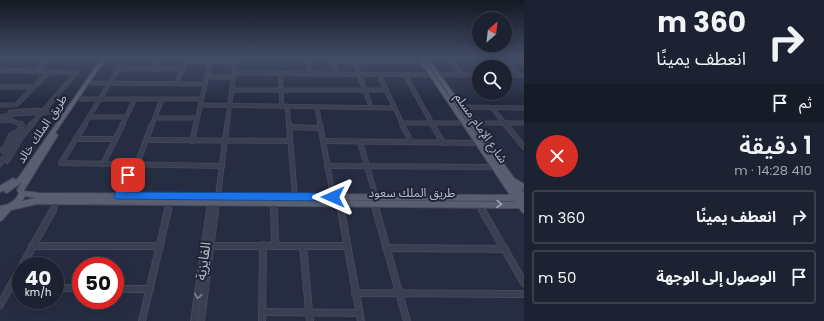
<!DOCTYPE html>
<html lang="ar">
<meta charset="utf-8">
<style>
:root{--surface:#1c2232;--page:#252a3a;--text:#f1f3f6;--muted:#a0a4ac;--line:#3a3f4d}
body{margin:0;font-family:Poppins,"Noto Sans Arabic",sans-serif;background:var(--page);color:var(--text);direction:rtl;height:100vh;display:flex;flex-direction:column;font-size:15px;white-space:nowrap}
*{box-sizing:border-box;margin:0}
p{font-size:13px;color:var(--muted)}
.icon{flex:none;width:22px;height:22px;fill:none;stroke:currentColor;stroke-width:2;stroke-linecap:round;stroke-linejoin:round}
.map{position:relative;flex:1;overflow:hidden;direction:ltr}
.details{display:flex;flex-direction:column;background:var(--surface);width:300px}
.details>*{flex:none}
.guide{background:#1c2232;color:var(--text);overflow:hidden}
.needle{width:26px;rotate:28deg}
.buttons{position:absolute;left:472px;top:12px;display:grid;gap:8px}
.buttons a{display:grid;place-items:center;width:40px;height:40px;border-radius:50%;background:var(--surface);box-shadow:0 4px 16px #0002,0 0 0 1px var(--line);font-size:20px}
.speed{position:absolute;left:12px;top:257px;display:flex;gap:8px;font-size:20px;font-weight:700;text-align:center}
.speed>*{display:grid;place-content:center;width:52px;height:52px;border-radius:50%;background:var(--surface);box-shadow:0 4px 16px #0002,0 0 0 1px var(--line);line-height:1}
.speed small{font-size:10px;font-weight:400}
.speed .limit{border:6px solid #d22;background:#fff;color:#111}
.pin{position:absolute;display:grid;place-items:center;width:34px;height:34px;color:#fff;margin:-17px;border-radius:8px;box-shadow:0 2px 6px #0006}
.me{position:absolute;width:44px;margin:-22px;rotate:270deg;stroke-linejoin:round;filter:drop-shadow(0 0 3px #0008)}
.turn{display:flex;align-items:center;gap:14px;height:84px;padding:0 12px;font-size:18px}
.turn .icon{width:52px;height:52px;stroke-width:2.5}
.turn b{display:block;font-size:28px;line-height:34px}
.then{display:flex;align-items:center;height:38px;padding:0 12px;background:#0003;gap:8px;font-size:15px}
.round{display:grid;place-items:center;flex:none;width:42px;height:42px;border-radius:21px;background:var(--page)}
.head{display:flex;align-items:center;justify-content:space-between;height:68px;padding:0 12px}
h1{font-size:24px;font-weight:600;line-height:30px}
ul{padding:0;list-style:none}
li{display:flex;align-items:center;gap:12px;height:54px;margin:0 8px 6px;padding:0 4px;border:2px solid var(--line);border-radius:4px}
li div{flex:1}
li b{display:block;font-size:15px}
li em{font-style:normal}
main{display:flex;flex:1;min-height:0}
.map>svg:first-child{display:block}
</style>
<main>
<section class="details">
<div class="guide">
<div class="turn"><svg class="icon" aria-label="right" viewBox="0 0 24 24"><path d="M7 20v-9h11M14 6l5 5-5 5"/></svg><div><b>360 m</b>انعطف يمينًا</div></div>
<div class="then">ثم<svg class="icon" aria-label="arrive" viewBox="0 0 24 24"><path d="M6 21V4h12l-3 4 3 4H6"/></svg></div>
</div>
<div class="head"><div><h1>1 دقيقة</h1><p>410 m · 14:28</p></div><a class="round" style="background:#d93025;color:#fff"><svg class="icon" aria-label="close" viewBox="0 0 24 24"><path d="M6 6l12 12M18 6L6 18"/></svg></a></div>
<ul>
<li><svg class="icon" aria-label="right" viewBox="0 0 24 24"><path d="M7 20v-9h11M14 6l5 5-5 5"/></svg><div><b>انعطف يمينًا</b></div><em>360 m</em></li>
<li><svg class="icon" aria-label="arrive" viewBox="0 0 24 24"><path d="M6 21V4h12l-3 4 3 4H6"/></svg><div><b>الوصول إلى الوجهة</b></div><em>50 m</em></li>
</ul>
</section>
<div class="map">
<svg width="524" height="321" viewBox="0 0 524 321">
<rect width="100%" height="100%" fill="#262d42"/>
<path fill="#283b43" d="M239,58H295H276L277,66H238Z"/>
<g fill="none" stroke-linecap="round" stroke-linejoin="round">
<g stroke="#44495b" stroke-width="5">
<g id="minor-far2">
<path d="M57,58H87"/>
<path d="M307,58L310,74"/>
<path d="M332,58L336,74"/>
<path d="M353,58L371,107"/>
<path d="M449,58L462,75"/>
<path d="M473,58L481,67"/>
<path d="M185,61L236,62"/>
<path d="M332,61H422"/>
<path d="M476,61H524"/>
<path d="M503,61L518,75"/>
<path d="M118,69H182"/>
<path d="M154,69L159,58"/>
<path d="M0,70L49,72L16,105H0"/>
<path d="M37,71L50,58"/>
<path d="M234,73L432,75"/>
<path d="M280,73L282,106"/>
<path d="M379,75L403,125"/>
<path d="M405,75L433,125"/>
<path d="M437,75H479"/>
<path d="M505,75H524"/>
<path d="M206,77H234"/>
<path d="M92,83L205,84"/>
<path d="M177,83L186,60"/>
<path d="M0,87H34"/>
<path d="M232,90H387"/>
<path d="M80,99H201"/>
<path d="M200,105L395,108"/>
<path d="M287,106L289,125"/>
<path d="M317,107L320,125"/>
<path d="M460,107L524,108"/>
<path d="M492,108L506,125"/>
<path d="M10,112L39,110L44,112"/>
<path d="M0,117L14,114L67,111"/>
<path d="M90,117H126"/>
<path d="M155,118H197"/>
<path d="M0,121L11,120L22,125"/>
<path d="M402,123H464"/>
<path d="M471,123H524"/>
<path d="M31,125L76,73L49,72"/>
<path d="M84,125L125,58"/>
<path d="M122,125L135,99"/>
<path d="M152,125L162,99"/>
<path d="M196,125L211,58"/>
<path d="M227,125L236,58"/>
</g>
</g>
<g stroke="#44495b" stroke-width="6">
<g id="minor-far1">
<path d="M85,124L61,163L222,166"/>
<path d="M289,124L295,197"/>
<path d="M320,124L333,197"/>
<path d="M402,124L411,142"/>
<path d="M432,124L443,143"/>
<path d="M505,124L524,147"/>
<path d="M289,127L320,128"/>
<path d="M76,139H115"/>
<path d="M146,140L290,141"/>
<path d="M192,141L196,124"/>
<path d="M323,141L477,143"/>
<path d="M360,142L376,197"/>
<path d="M0,150H4L11,135L20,131"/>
<path d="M7,161L22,136L32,124"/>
<path d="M0,164L22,125L21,124"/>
<path d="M103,164L123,124"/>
<path d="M137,164L152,124"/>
<path d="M327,166L495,167"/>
<path d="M119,196L132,164"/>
<path d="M218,196L227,124"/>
<path d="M274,203V211"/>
<path d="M340,203L341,211"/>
<path d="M374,203L376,211"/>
<path d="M479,204L483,211"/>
<path d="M52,211L57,202"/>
<path d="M168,211L170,202"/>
<path d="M210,211L211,202"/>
<path d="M215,211L216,202"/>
</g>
</g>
<g stroke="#44495b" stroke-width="8">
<g id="minor">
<path d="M274,210L275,245"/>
<path d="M341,210L361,321"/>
<path d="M376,210L407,321"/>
<path d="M482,210L524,283"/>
<path d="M32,246H160"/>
<path d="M210,246H346"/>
<path d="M303,246L310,321"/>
<path d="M386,248L505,249"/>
<path d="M9,288H21"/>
<path d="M55,288H81"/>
<path d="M115,289H150"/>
<path d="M355,293L524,294"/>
<path d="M0,305L53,210"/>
<path d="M262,312L359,313"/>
<path d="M142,321L168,210"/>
<path d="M194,321L210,210"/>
<path d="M201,321L215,210"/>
<path d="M262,321L263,245"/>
</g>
</g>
<g stroke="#44495b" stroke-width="2">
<path id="major" d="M102,58H106L55,133L58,135L24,190V191L39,193L510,195L418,58H422L518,195L424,58H428L514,178L524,184V190L521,188L524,193V201H522L524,202V213L522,212L519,208L37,204L11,210L2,220L0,221V206C8,205 16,202 19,193L17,190L22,182L7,193L5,192L4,190L0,192V186L13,178L16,180L19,177ZM25,196L36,198L22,201ZM195,199L514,201L515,202Z"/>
</g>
<use href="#minor-far2" stroke="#3a4051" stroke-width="3.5"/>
<use href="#minor-far1" stroke="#3a4051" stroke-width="4.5"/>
<use href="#minor" stroke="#3a4051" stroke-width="6"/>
<use href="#major" fill="#585f71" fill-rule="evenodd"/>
</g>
<defs><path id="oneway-chevron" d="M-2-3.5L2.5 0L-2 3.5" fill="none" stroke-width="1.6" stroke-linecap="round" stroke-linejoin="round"/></defs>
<use stroke="#a4a9b9" href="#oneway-chevron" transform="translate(499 204) rotate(1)"/>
<use stroke="#7f8494" href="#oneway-chevron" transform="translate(198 296) rotate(98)"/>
<linearGradient id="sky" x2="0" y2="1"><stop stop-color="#151924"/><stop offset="0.56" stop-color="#414c65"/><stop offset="1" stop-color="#414c65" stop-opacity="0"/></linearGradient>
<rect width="524" height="103" fill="url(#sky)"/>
<path fill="#1a73e8" stroke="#114b97" d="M128,171L131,172L132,175L126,192L333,193L337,194L338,197L337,200L333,201L116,199L114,196L123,175L124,172Z"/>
<g text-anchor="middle" stroke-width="4" stroke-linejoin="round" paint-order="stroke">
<g font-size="12" fill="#b7bccb" stroke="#1f2537">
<text transform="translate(481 128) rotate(55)" y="4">شارع الإمام مسلم</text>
<text transform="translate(42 129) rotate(-56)" y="4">طريق الملك خالد</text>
<text x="412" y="197">طريق الملك سعود</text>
</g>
<g font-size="14" fill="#b7bccb" stroke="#1f2537">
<text transform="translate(203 261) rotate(-82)" y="5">الفايزية</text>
</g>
</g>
</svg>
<div class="buttons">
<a><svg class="needle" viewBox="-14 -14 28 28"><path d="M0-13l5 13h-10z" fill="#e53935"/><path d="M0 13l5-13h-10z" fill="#a0a4ac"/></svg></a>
<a><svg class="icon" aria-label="search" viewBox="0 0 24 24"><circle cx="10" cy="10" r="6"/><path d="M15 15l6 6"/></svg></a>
</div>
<div class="speed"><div>40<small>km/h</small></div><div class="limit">50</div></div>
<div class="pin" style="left:128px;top:175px;background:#d93025"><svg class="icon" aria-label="arrive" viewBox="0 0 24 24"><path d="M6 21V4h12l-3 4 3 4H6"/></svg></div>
<svg class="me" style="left:333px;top:197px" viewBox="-20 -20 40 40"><path d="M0-17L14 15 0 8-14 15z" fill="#1a73e8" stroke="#fff" stroke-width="4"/></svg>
</div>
</main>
